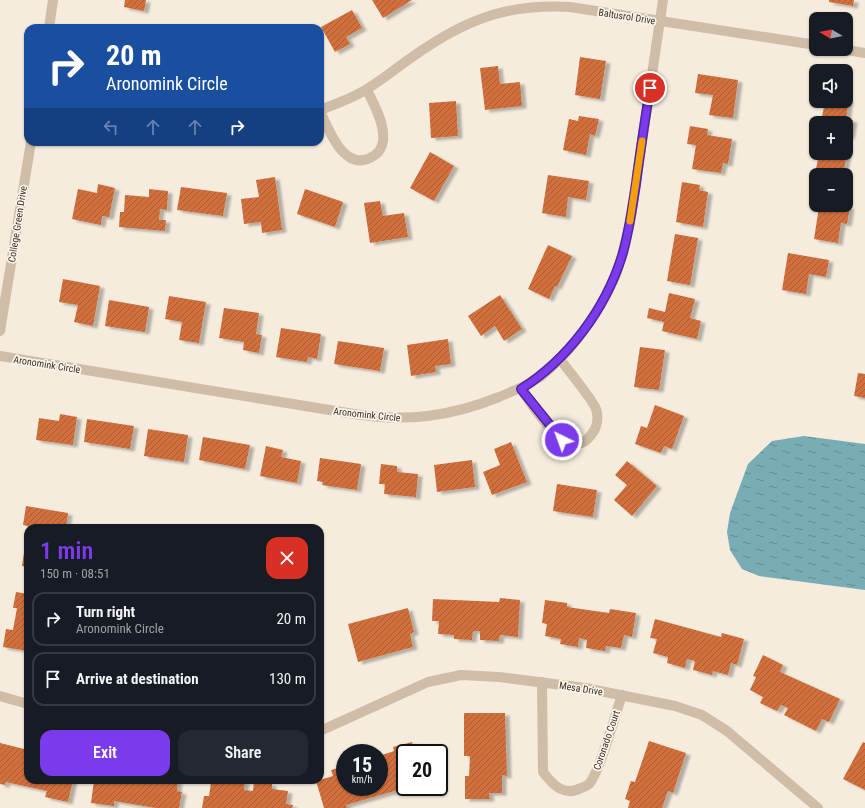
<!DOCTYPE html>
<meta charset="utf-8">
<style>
:root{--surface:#171b24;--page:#242831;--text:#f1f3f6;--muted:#9ea1a6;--line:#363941;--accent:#7c3aed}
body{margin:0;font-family:"Roboto Condensed",sans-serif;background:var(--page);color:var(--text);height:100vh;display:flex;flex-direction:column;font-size:15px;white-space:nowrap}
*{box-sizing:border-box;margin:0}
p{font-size:13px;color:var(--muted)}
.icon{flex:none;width:22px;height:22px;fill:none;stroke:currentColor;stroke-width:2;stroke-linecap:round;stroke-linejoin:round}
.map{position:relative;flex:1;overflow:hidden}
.sheet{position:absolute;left:24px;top:524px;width:300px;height:260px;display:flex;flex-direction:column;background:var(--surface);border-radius:12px;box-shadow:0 1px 3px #0004}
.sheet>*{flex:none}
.hud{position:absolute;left:24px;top:24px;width:300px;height:122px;border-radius:12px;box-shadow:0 1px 3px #0004;background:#1a4fa0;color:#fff;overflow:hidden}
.needle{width:26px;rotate:280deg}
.buttons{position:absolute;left:809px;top:12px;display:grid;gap:8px}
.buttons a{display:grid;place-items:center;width:44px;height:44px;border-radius:8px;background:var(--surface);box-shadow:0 1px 3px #0004;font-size:20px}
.speed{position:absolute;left:336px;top:744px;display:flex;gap:8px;font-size:20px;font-weight:700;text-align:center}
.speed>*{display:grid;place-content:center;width:52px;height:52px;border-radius:50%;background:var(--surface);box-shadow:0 1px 3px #0004;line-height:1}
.speed small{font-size:10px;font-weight:400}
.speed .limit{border:2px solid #111;border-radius:6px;background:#fff;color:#111}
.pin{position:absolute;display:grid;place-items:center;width:34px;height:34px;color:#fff;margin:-17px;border:2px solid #fff;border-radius:50%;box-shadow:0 1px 4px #0007}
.me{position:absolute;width:44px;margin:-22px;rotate:318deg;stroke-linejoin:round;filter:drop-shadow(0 0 3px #0008)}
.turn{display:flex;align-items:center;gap:14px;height:84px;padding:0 16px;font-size:18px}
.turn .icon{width:52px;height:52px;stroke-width:2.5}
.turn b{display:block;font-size:28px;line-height:34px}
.lanes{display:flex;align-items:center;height:38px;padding:0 16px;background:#0003;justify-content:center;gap:20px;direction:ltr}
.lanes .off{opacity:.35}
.round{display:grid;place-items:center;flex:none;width:42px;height:42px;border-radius:12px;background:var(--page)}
.overview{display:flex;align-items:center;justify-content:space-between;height:68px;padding:0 16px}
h1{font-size:24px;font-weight:600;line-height:30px;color:var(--accent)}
.button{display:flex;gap:8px;margin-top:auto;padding:8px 16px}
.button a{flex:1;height:46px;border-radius:12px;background:var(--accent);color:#fff;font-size:16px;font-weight:600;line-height:46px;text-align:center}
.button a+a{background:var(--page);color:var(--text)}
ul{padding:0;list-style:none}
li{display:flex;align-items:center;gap:12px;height:54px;margin:0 8px 6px;padding:0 8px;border:2px solid var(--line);border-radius:12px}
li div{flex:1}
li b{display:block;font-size:15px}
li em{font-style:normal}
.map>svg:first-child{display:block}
</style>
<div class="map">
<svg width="865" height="808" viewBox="0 0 865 808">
<defs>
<pattern id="water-ripples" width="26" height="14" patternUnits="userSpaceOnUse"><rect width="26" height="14" fill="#78adb5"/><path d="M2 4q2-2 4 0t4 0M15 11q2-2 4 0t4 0" fill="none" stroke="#638d93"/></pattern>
<pattern id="building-hatch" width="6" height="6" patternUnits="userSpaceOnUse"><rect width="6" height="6" fill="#d2703d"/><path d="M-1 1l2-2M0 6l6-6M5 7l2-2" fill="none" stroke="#ab5c33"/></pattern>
<filter id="shadow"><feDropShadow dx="4.5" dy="2.5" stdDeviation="1" flood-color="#0004"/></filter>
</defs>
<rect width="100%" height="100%" fill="#f5ecdd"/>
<path fill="url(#water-ripples)" d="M804,436L865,444V590L759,576L742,569L730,550L727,532L730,513L748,464L772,441Z"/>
<g fill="url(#building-hatch)" filter="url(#shadow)">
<path d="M125,0H146L144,11L124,7Z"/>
<path d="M372,0H412L383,18Z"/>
<path d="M829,0H854L853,6L829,2Z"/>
<path d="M352,10L362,28L346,37L350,44L335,52L321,27Z"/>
<path d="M580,57L606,61L600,99L575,95Z"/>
<path d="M498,66L500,84L520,82L522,106L485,110L480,68Z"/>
<path d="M698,74L738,80L733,118L709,115L713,95L695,93Z"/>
<path d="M846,99H849L846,119L853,120L850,137L846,136V123H833V118L822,117L825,101H846Z"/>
<path d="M456,101L458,136L431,138L429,103Z"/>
<path d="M579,116L599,119L595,136L590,134L586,155L563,150L569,119L578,121Z"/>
<path d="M690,126L708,129L707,135L732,139L728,164L723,163L721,173L692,169L696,145L687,144Z"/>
<path d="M430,152L454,166L434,201L410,188Z"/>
<path d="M819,153H847L843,175H815Z"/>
<path d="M548,175L589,181L586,200L568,197L566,217L542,213Z"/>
<path d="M275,177L282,230L262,233L261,222L244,224L241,199L259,197L256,180Z"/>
<path d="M682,182L700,185L699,190L708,192L703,227L676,222Z"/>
<path d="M98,184L115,188L109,217L102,216L101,225L72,219L78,189L97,193Z"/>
<path d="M181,187L227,193L223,216L177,210Z"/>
<path d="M149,189L168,191L167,210L160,209L159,220H166L165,231L119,227L120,212H124L125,195L149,197Z"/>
<path d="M305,189L343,202L335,227L297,214Z"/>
<path d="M380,201L383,216L404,213L408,237L370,243L364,203Z"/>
<path d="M830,205L850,207L847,224L841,223L838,243L814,239L819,207L830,209Z"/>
<path d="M675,234L698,238L690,285L667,281Z"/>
<path d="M548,245L572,256L557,287L555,286L549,299L528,289Z"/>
<path d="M788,253L829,260L826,277L809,274L806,294L782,290Z"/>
<path d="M63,279L100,286L93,326L74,322L78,305L59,302Z"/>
<path d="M669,293L695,299L690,318L701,321L697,339L662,331L664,322L647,318L649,308L665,312Z"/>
<path d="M500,295L522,329L504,341L495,326L481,336L468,316Z"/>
<path d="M169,296L206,302L199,343L179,340L182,322L165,319Z"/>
<path d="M109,300L149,307L145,332L105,326Z"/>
<path d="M224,308L259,313L256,334L262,335L259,353L243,350L244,342L219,338Z"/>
<path d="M281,328L321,334L317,359L308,357L307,362L276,357Z"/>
<path d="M448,339L451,364L435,366L436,372L411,376L407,345Z"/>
<path d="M338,341L384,348L380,371L334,364Z"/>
<path d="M640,347L665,350L659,390L634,387Z"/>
<path d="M858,373L865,374V398L854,396Z"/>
<path d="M655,405L684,416L672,449L664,446L661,453L635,444L641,426L647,428Z"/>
<path d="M60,414L77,417L73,445L36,440L39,418L59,421Z"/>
<path d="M87,419L134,426L130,449L84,442Z"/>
<path d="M148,429L188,435L184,462L144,456Z"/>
<path d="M203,437L250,445L245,469L199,460Z"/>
<path d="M511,442L527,482L492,495L483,472L500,465L494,449Z"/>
<path d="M266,446L283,450L281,457L301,461L297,483L260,476Z"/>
<path d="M320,458L361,464L357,490L322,485L323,482L317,481Z"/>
<path d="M472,460L475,487L437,492L434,465Z"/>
<path d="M627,461L657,486L632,516L614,500L627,485L615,475Z"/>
<path d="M381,464L397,466V472L418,474L416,497L384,494L385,484H379Z"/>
<path d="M557,484L597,490L593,517L553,511Z"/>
<path d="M26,506L68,513L66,528H28V526L23,525Z"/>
<path d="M27,532H28V567L22,566Z"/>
<path d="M16,592L28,594V651L3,647L6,629L13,630L17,608H13Z"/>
<path d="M500,598L520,600L518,637L500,635L499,641L480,640V631H473L472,640L454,639V635L438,634L439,621H432L433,599L499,602Z"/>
<path d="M545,600L567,603V607L609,613L610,609L636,613L632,637L624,635L621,648L606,646L605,651L586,648L587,640L579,638L578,647L560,644L561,639L545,636L547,624L542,623Z"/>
<path d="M408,608L414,632L410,634L413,647L358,662L348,624Z"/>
<path d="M655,619L721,637L722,633L744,639L737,665L731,663L728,675L713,671L712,675L693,670L695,661L687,659L685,668L667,663L668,657L653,653L657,639L650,638Z"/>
<path d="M763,655L783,665L780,672L840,699L829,722L822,719L816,731L784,715L788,708L781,705L777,711L760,703L763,697L750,690L756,677L753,676Z"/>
<path d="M464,713H505L507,776L502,775V793H489L490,799H465V776H469L470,756H464Z"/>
<path d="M649,741L686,753L673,793L668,791L662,808H628L630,801L625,799L631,781L635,782Z"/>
<path d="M412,742L415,753H405V788L346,805L347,808H324L316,781L333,776L331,770L345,766V787H379V756L394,751L393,747Z"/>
<path d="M863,742L865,743V790L843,779Z"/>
<path d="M0,743L28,750V780H73L68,802L45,797L47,791L6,782L5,785L0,784Z"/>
<path d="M94,780H178L177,791L182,792L179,808H156L114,801V806L91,803Z"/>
<path d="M227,780L245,781L244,790L253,791L254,781L272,784V789L288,791L286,804L293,805L292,808H202L204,796H209L211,782L226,784Z"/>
</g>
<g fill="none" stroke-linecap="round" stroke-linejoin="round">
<g stroke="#cfbda7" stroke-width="10">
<path d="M320,111C329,130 345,176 375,155C382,150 384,141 383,133C382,118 373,103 367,90"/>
<path d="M521,389C533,405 568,467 591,435C597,428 599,418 596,409C593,400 567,369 560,359"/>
</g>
<g stroke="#cfbda7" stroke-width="10">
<path d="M49,28L53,0"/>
<path d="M841,49L865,53"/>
<path d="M320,110C336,104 353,98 367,89C388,76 406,60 427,47C474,16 513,4 570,7L816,45"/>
<path d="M0,331L31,142"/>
<path d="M0,356L354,414C407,422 449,417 499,397C513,391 527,386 540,377C571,353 598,314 614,279C622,261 625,242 630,223L663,0"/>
<path d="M542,682L543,772C553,785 564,797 581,788C583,787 587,786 589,784C599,774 616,712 622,695"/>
<path d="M0,696L28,704"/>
<path d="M320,731L428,682L461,675L499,677L585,688L675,706L702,715L727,731L818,808"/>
</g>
</g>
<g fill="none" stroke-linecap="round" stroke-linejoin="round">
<g stroke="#51269a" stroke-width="10">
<path id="route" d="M562,440L521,389C568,359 605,310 622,256C629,233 632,209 636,184C640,152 645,120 650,88"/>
</g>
<use href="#route" stroke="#7c3aed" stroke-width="7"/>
<path stroke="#f59e0b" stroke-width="7" d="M630,221L642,141"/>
</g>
<g text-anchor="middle" stroke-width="3.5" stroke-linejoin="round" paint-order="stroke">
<g font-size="10" fill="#3a3028" stroke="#fcf5ea">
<text transform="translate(627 16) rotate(9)" y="4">Baltusrol Drive</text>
<text transform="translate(17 224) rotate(-81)" y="4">College Green Drive</text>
<text transform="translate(47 364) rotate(9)" y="4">Aronomink Circle</text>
<text transform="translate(367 414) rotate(6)" y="4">Aronomink Circle</text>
<text transform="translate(581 688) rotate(9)" y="4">Mesa Drive</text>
<text transform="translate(606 740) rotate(-71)" y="4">Coronado Court</text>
</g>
</g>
</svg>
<div class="buttons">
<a><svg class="needle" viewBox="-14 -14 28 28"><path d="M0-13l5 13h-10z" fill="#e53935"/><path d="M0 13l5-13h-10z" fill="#9ea1a6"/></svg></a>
<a><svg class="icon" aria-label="sound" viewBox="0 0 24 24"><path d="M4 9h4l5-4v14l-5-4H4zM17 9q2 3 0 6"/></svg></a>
<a>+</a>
<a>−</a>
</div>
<div class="speed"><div>15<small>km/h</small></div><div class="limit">20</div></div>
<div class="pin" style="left:650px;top:88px;background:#d93025"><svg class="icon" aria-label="arrive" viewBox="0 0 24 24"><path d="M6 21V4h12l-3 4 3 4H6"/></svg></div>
<svg class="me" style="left:562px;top:440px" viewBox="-20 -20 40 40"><circle r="17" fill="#7c3aed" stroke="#fff" stroke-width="3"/><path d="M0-11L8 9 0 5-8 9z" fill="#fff"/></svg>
<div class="hud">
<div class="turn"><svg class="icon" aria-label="right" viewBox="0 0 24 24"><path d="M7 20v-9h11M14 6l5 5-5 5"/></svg><div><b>20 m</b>Aronomink Circle</div></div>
<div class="lanes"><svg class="icon off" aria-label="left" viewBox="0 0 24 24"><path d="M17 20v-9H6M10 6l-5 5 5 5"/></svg><svg class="icon off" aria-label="ahead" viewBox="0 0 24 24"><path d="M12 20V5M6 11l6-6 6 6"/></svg><svg class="icon off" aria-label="ahead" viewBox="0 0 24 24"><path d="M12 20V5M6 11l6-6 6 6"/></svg><svg class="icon" aria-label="right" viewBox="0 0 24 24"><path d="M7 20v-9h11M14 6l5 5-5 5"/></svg></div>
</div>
<section class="sheet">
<div class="overview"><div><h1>1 min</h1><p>150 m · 08:51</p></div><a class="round" style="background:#d93025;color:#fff"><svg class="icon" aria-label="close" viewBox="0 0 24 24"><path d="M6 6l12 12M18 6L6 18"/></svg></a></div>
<ul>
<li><svg class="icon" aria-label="right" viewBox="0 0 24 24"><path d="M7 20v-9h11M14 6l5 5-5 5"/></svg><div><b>Turn right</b><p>Aronomink Circle</p></div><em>20 m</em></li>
<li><svg class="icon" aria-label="arrive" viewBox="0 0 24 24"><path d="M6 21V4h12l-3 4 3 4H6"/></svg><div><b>Arrive at destination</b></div><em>130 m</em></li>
</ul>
<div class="button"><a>Exit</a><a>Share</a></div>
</section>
</div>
